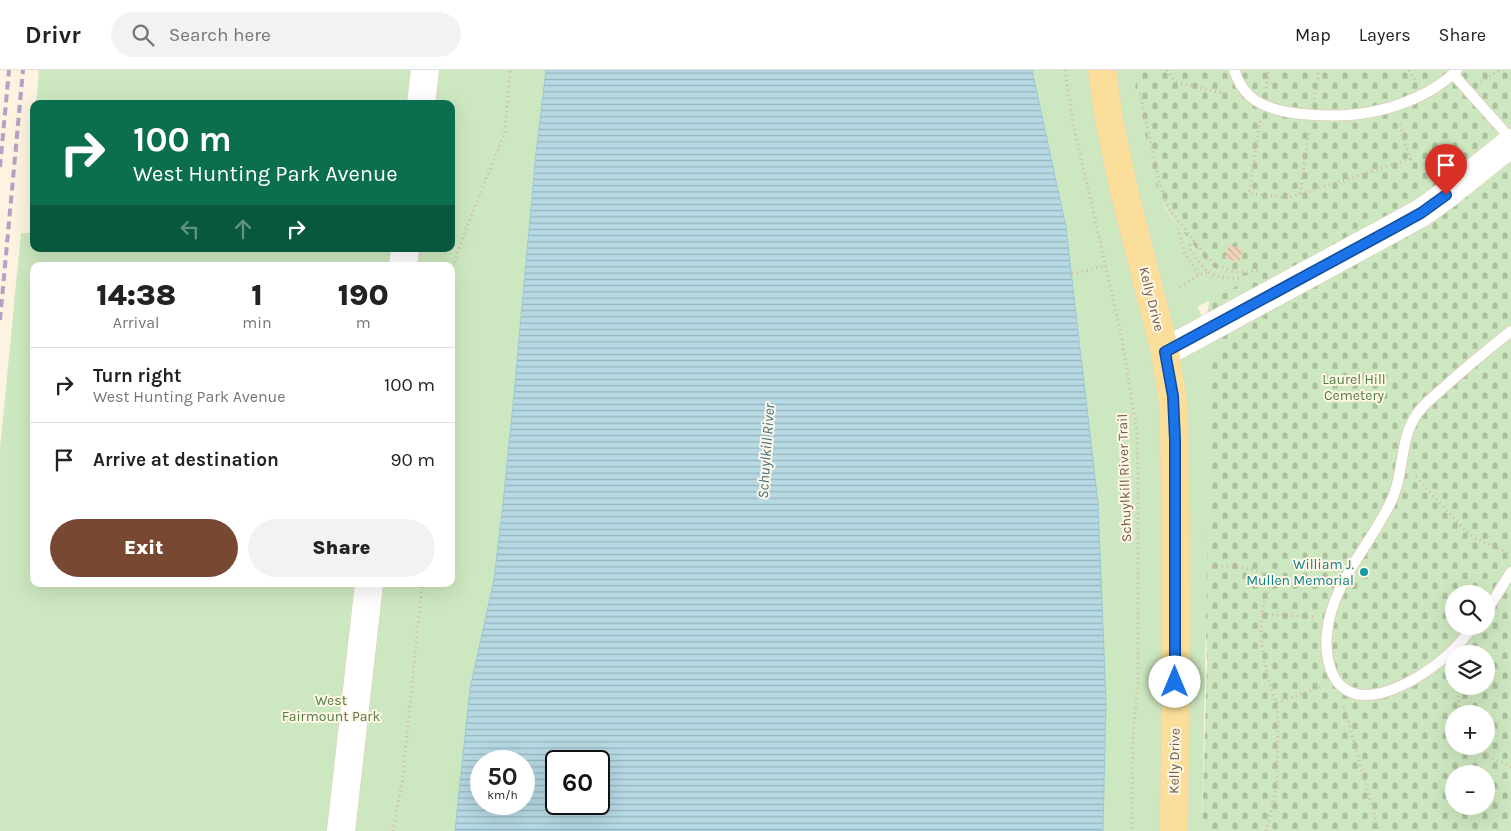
<!DOCTYPE html>
<meta charset="utf-8">
<style>
:root{--surface:#fff;--page:#f2f2f2;--text:#222;--muted:#767676;--line:#e0e0e0;--accent:#794833}
body{margin:0;font-family:Karla,sans-serif;background:var(--page);color:var(--text);height:100vh;display:flex;flex-direction:column;font-size:19px;white-space:nowrap}
*{box-sizing:border-box;margin:0}
p{font-size:16px;color:var(--muted)}
.icon{flex:none;width:28px;height:28px;fill:none;stroke:currentColor;stroke-width:2;stroke-linecap:round;stroke-linejoin:round}
.map{position:relative;flex:1;overflow:hidden}
.side{position:absolute;left:30px;top:192px;width:425px;height:325px;display:flex;flex-direction:column;background:var(--surface);border-radius:10px;box-shadow:0 5px 20px #0002}
.side>*{flex:none}
.hud{position:absolute;left:30px;top:30px;width:425px;height:152px;border-radius:10px;box-shadow:0 5px 20px #0002;background:#0b6e4f;color:#fff;overflow:hidden}
.fabs{position:absolute;left:1445px;top:515px;display:grid;gap:10px}
.fabs a{display:grid;place-items:center;width:50px;height:50px;border-radius:50%;background:var(--surface);box-shadow:0 5px 20px #0002;font-size:25px}
.speed{position:absolute;left:470px;top:680px;display:flex;gap:10px;font-size:25px;font-weight:700;text-align:center}
.speed>*{display:grid;place-content:center;width:65px;height:65px;border-radius:50%;background:var(--surface);box-shadow:0 5px 20px #0002;line-height:1}
.speed small{font-size:12px;font-weight:400}
.speed .limit{border:2px solid #111;border-radius:8px;background:#fff;color:#111}
.pin{position:absolute;display:grid;place-items:center;width:42px;height:42px;color:#fff;margin:-51px -21px;border-radius:50% 50% 50% 0;rotate:-45deg;box-shadow:0 0 5px #0007}
.pin .icon{rotate:45deg}
.me{position:absolute;width:55px;margin:-28px;rotate:0deg;stroke-linejoin:round;filter:drop-shadow(0 0 4px #0008)}
.turn{display:flex;align-items:center;gap:18px;height:105px;padding:0 20px;font-size:22px}
.turn .icon{width:65px;height:65px;stroke-width:2.5}
.turn b{display:block;font-size:35px;line-height:42px}
.lanes{display:flex;align-items:center;height:48px;padding:0 20px;background:#0003;justify-content:center;gap:25px;direction:ltr}
.lanes .off{opacity:.35}
.eta{display:flex;justify-content:space-evenly;align-items:center;height:85px;text-align:center}
.eta b{font-size:30px;font-weight:800;line-height:35px}
.button{display:flex;gap:10px;margin-top:auto;padding:10px 20px}
.button a{flex:1;height:58px;border-radius:30px;background:var(--accent);color:#fff;font-size:20px;font-weight:800;line-height:58px;text-align:center}
.button a+a{background:var(--page);color:var(--text)}
ul{padding:0;list-style:none}
li{display:flex;align-items:center;gap:15px;height:75px;padding:0 20px;border-top:1px solid var(--line)}
li div{flex:1}
li b{display:block;font-size:19px}
li em{font-style:normal}
header{display:flex;align-items:center;gap:30px;box-sizing:border-box;height:70px;padding:0 25px;background:var(--surface);border-bottom:1px solid var(--line)}
header strong{font-size:24px}
nav{display:flex;gap:28px;margin-inline-start:auto;font-size:18px}
.search{width:350px;height:45px;background:var(--page);display:flex;align-items:center;gap:12px;box-sizing:border-box;padding:0 18px;border-radius:28px;color:var(--muted);font-size:19px}
.map>svg:first-child{display:block}
</style>
<header>
<strong>Drivr</strong>
<div class="search"><svg class="icon" aria-label="search" viewBox="0 0 24 24"><circle cx="10" cy="10" r="6"/><path d="M15 15l6 6"/></svg>Search here</div>
<nav><a>Map</a><a>Layers</a><a>Share</a></nav>
</header>
<div class="map">
<svg width="1511" height="761" viewBox="0 0 1511 761">
<defs>
<pattern id="cemetery-stones" width="16" height="16" patternUnits="userSpaceOnUse" patternTransform="scale(1.25)"><rect width="16" height="16" fill="#cde8c0"/><path d="M2 7V4a2 2 0 0 1 4 0v3zM10 15v-3a2 2 0 0 1 4 0v3z" fill="#abbf9e"/></pattern>
<pattern id="water-rules" width="6" height="5" patternUnits="userSpaceOnUse" patternTransform="scale(1.25)"><rect width="6" height="5" fill="#b6d9e4"/><path d="M0 2.5h6" fill="none" stroke="#98b3bb"/></pattern>
<pattern id="building-back-hatch" width="6" height="6" patternUnits="userSpaceOnUse" patternTransform="scale(1.25)"><rect width="6" height="6" fill="#f0d4b9"/><path d="M-1 5l2 2M0 0l6 6M5-1l2 2" fill="none" stroke="#c7af98"/></pattern>
</defs>
<rect width="100%" height="100%" fill="#fcf3e0"/>
<path fill="url(#cemetery-stones)" fill-rule="evenodd" d="M1129,0H1511V761H1202L1207,591L1197,304L1214,203L1162,134L1156,123ZM1454,524H1486V556H1454ZM1454,584H1486V616H1454ZM1454,644H1486V676H1454ZM1454,704H1486V736H1454Z"/>
<g fill="#cde8c0" fill-rule="evenodd">
<path d="M39,0H546L536,83L514,324L504,424L494,510L455,761H0V379L21,163H34V179H451V34H36ZM34,196H451V514H34Z"/>
<path d="M1032,0H1140L1135,17L1158,123L1165,139L1207,192C1220,203 1234,207 1251,205L1250,211H1247L1197,237L1222,282L1215,286L1211,296L1202,761H1103L1106,632L1082,290L1066,157Z"/>
</g>
<path fill="url(#water-rules)" stroke="#9cc8d6" fill-rule="evenodd" d="M546,0H1032L1066,157L1098,433L1106,632L1103,761H455L470,619L494,510L504,424L514,324L536,83ZM481,691H524V734H481ZM599,691V734H556V691Z"/>
<path fill="url(#building-back-hatch)" d="M1229,174L1243,179L1239,192L1225,188Z"/>
<g fill="none" stroke-linecap="round" stroke-linejoin="round">
<g stroke="#dfd0bd" stroke-width="12">
<g id="service">
<path d="M1234,0C1237,9 1242,19 1250,26C1274,49 1345,48 1376,41C1404,35 1437,21 1457,0"/>
<path d="M1453,4L1511,69"/>
<path d="M1486,542L1511,502"/>
<path d="M1474,556C1467,564 1461,572 1454,579C1431,602 1371,643 1341,616C1328,604 1325,579 1327,563C1332,511 1373,473 1393,427C1404,401 1400,371 1415,347C1421,336 1432,328 1441,320C1464,299 1487,280 1511,261"/>
</g>
</g>
<g stroke="#e1cfb8" stroke-width="29">
<g id="secondary">
<path d="M421,34L425,0"/>
<path d="M403,196L405,179"/>
<path d="M1165,282L1421,143L1446,125L1511,73"/>
<path d="M341,761L369,514"/>
</g>
</g>
<g stroke="#dad4cf" stroke-width="29">
<path id="primary" d="M1102,0L1109,49L1124,121L1165,282L1174,340L1176,557L1174,761"/>
</g>
<g stroke="#d5b79c" stroke-width="3" stroke-dasharray="1 4" stroke-linecap="butt">
<path d="M1065,0L1073,52L1122,269L1137,362L1138,411V616L1133,664L1132,761"/>
<path d="M1167,0L1174,10L1180,13L1227,24"/>
<path d="M1409,0L1415,10"/>
<path d="M1481,12L1499,0"/>
<path d="M1266,18L1269,0"/>
<path d="M1140,23L1160,115L1169,139L1207,187L1215,195L1232,201L1245,202L1261,200"/>
<path d="M1314,29L1319,0"/>
<path d="M1260,51L1249,123L1288,128L1410,89L1399,51"/>
<path d="M1300,124L1309,60"/>
<path d="M1178,158L1184,182L1199,205"/>
<path d="M1194,171L1190,175V179L1207,202L1221,207L1243,209"/>
<path d="M451,202L468,154L505,62L510,0"/>
<path d="M1072,204L1105,196"/>
<path d="M1180,217L1199,205L1207,202"/>
<path d="M1416,407L1461,456L1473,467L1511,484"/>
<path d="M1212,496L1241,497L1274,506C1270,519 1263,530 1262,544C1258,574 1267,604 1276,633L1321,617"/>
<path d="M1262,544L1313,547"/>
<path d="M1458,616L1460,644"/>
<path d="M1344,637L1379,761"/>
<path d="M1477,676L1482,683L1511,697"/>
<path d="M393,761L402,713L422,514"/>
<path d="M1266,761L1277,715L1278,652L1276,633"/>
</g>
<use href="#service" stroke="#fff" stroke-width="10"/>
<use href="#secondary" stroke="#fff" stroke-width="28"/>
<use href="#primary" stroke="#fade99" stroke-width="28"/>
<g stroke="#b6a0c4" stroke-width="4" stroke-dasharray="8 5" stroke-linecap="butt">
<path d="M0,97L9,0"/>
<path d="M0,250L23,0"/>
</g>
</g>
<g fill="none" stroke-linecap="round" stroke-linejoin="round">
<g stroke="#114b97" stroke-width="12">
<path id="route" d="M1175,612V370L1173,326L1165,282L1392,159L1421,143L1446,125"/>
</g>
<use href="#route" stroke="#1a73e8" stroke-width="9"/>
</g>
<circle fill="#0f9aa8" stroke="#fff7e6" stroke-width="2" cx="1364" cy="502" r="5"/>
<g text-anchor="middle" stroke-width="4" stroke-linejoin="round" paint-order="stroke">
<g font-size="14" fill="#725b48" stroke="#fff7e6">
<text transform="translate(1152 229) rotate(76)" y="5">Kelly Drive</text>
<text transform="translate(1124 408) rotate(-92)" y="5">Schuylkill River Trail</text>
<text transform="translate(1174 691) rotate(-89)" y="5">Kelly Drive</text>
</g>
<g font-size="14" fill="#507d43" stroke="#fff7e6">
<text x="1354" y="314">Laurel Hill<tspan x="1354" dy="16">Cemetery</tspan></text>
<text x="331" y="635">West<tspan x="331" dy="16">Fairmount Park</tspan></text>
</g>
<g font-size="14" fill="#0d838f" stroke="#fff7e6" text-anchor="end">
<text x="1354" y="499">William J.<tspan x="1354" dy="16">Mullen Memorial</tspan></text>
</g>
<g font-size="15" font-style="italic" fill="#427485" stroke="#fff7e6">
<text transform="translate(766 381) rotate(-86)" y="5">Schuylkill River</text>
</g>
</g>
</svg>
<div class="fabs">
<a><svg class="icon" aria-label="search" viewBox="0 0 24 24"><circle cx="10" cy="10" r="6"/><path d="M15 15l6 6"/></svg></a>
<a><svg class="icon" aria-label="layers" viewBox="0 0 24 24"><path d="M12 4l9 5-9 5-9-5zM3 14l9 5 9-5"/></svg></a>
<a>+</a>
<a>−</a>
</div>
<div class="speed"><div>50<small>km/h</small></div><div class="limit">60</div></div>
<div class="pin" style="left:1446px;top:125px;background:#d93025"><svg class="icon" aria-label="arrive" viewBox="0 0 24 24"><path d="M6 21V4h12l-3 4 3 4H6"/></svg></div>
<svg class="me" style="left:1175px;top:612px" viewBox="-20 -20 40 40"><circle r="19" fill="#fff"/><path d="M0-13L10 11 0 6-10 11z" fill="#1a73e8"/></svg>
<div class="hud">
<div class="turn"><svg class="icon" aria-label="right" viewBox="0 0 24 24"><path d="M7 20v-9h11M14 6l5 5-5 5"/></svg><div><b>100 m</b>West Hunting Park Avenue</div></div>
<div class="lanes"><svg class="icon off" aria-label="left" viewBox="0 0 24 24"><path d="M17 20v-9H6M10 6l-5 5 5 5"/></svg><svg class="icon off" aria-label="ahead" viewBox="0 0 24 24"><path d="M12 20V5M6 11l6-6 6 6"/></svg><svg class="icon" aria-label="right" viewBox="0 0 24 24"><path d="M7 20v-9h11M14 6l5 5-5 5"/></svg></div>
</div>
<section class="side">
<div class="eta">
<div><b>14:38</b><p>Arrival</p></div>
<div><b>1</b><p>min</p></div>
<div><b>190</b><p>m</p></div>
</div>
<ul>
<li><svg class="icon" aria-label="right" viewBox="0 0 24 24"><path d="M7 20v-9h11M14 6l5 5-5 5"/></svg><div><b>Turn right</b><p>West Hunting Park Avenue</p></div><em>100 m</em></li>
<li><svg class="icon" aria-label="arrive" viewBox="0 0 24 24"><path d="M6 21V4h12l-3 4 3 4H6"/></svg><div><b>Arrive at destination</b></div><em>90 m</em></li>
</ul>
<div class="button"><a>Exit</a><a>Share</a></div>
</section>
</div>
